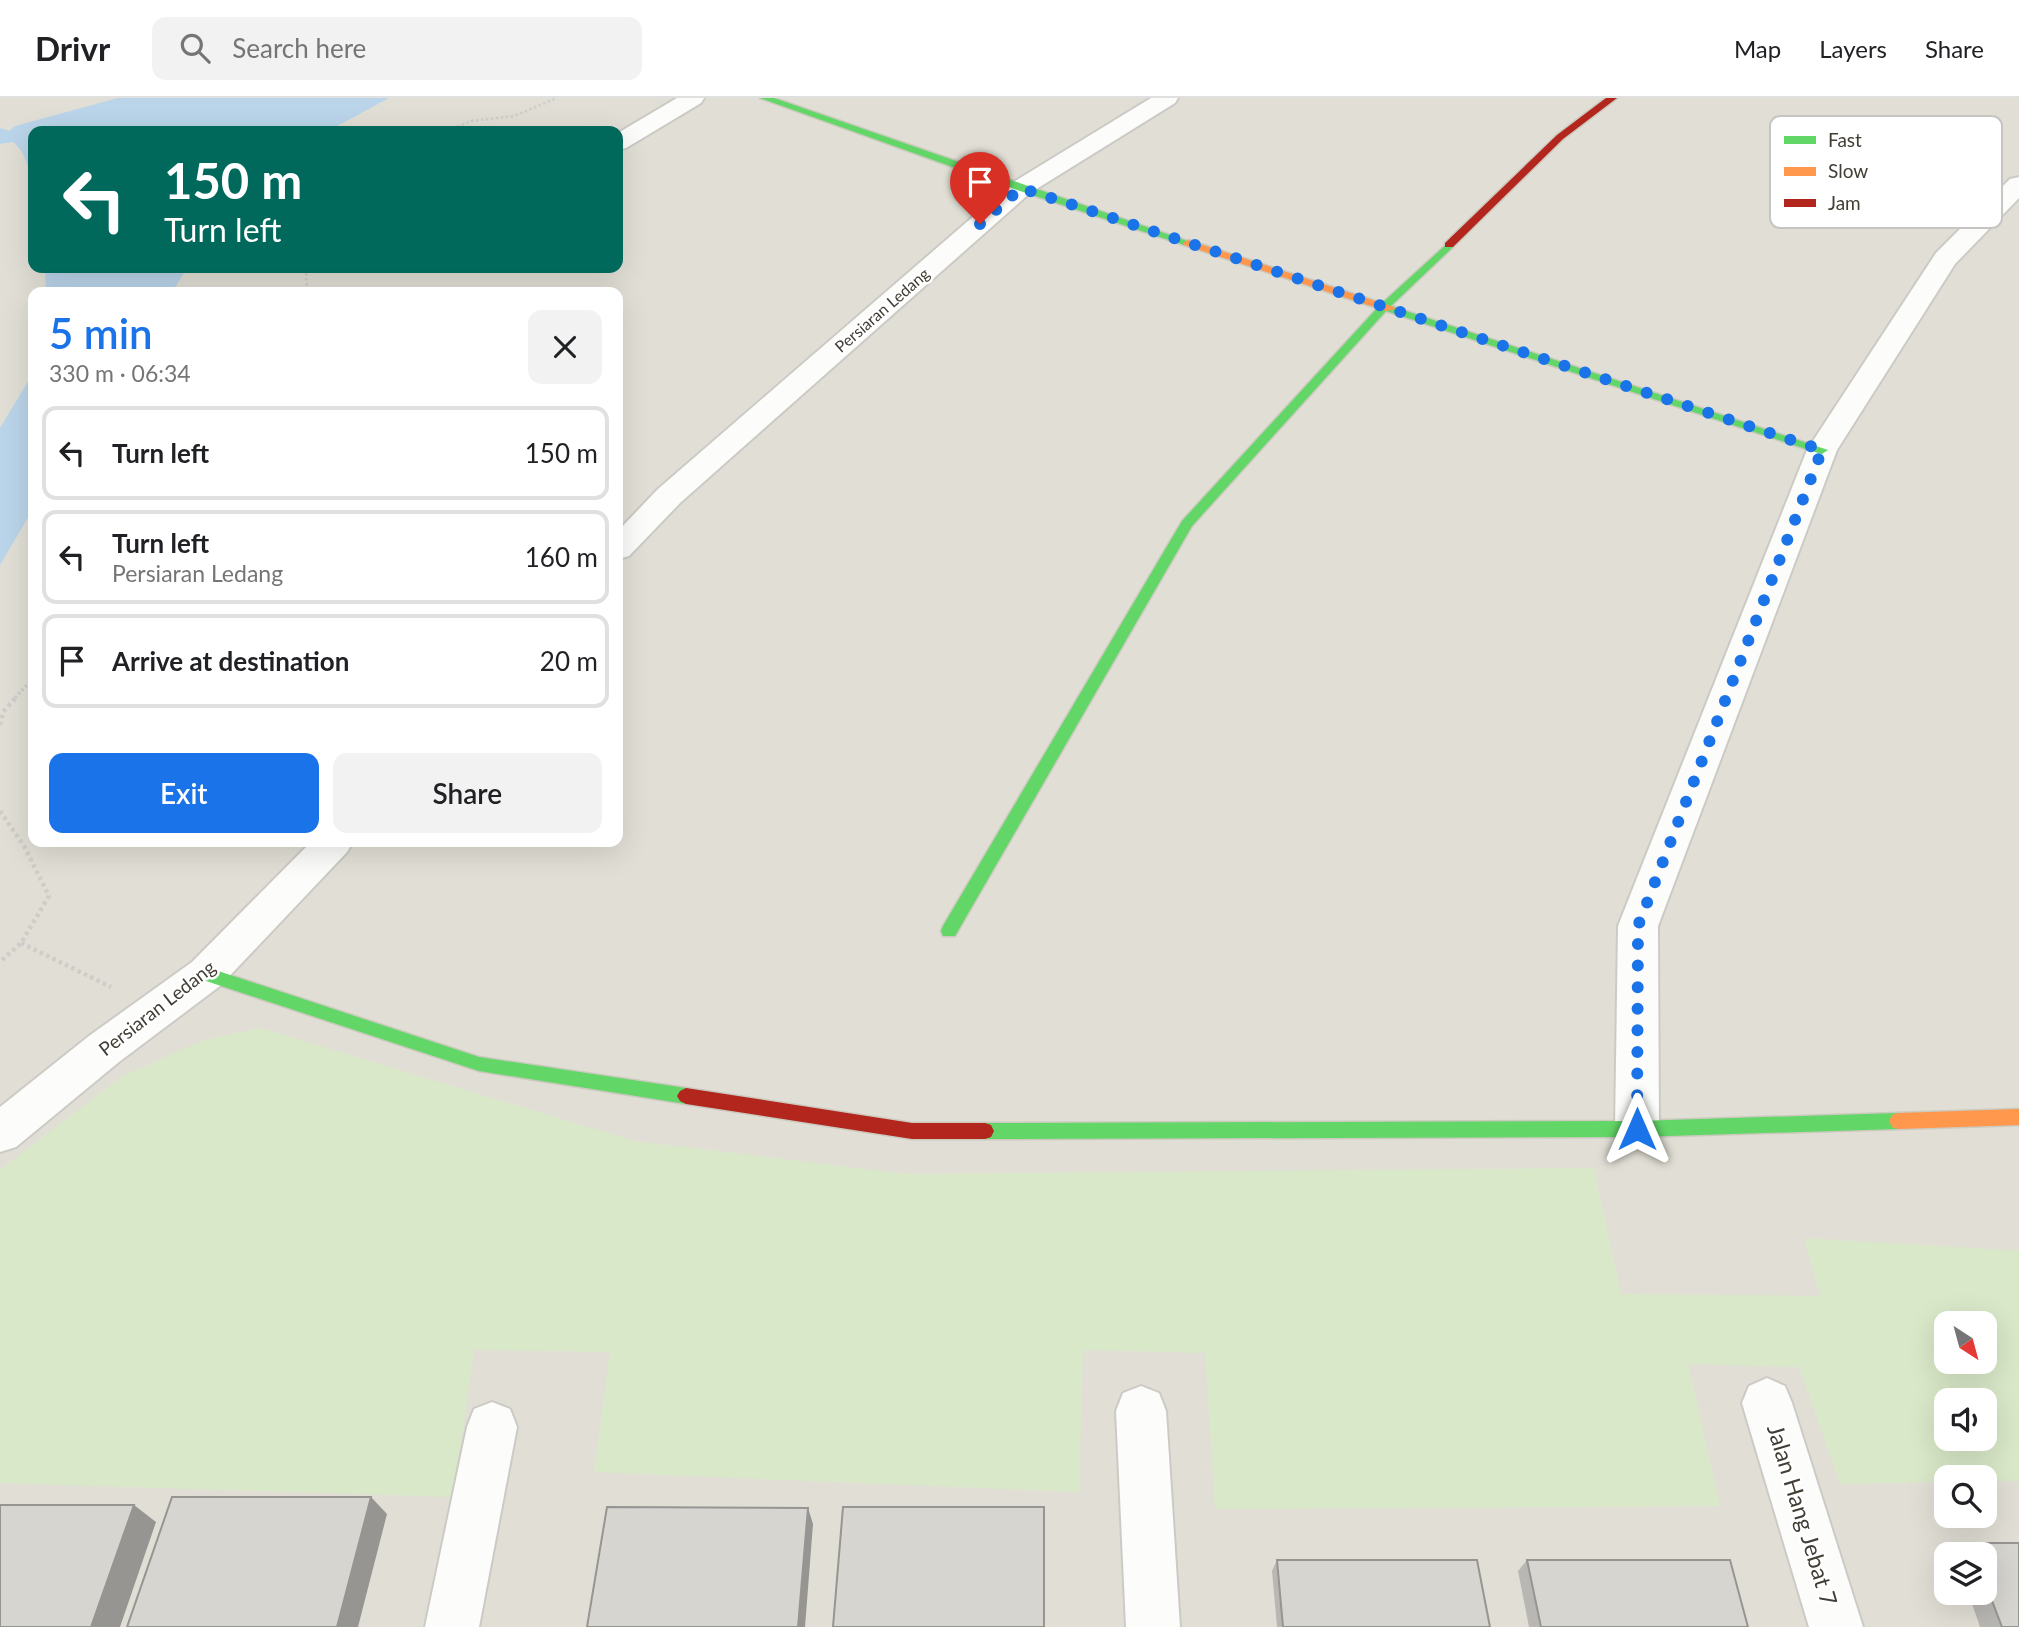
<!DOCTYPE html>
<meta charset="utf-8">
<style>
:root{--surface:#fff;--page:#f2f2f2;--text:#202124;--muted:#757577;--line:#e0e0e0;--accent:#1a73e8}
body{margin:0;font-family:Lato,sans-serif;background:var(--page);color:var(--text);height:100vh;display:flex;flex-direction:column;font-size:26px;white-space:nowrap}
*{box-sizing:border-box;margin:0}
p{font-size:23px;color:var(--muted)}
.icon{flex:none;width:38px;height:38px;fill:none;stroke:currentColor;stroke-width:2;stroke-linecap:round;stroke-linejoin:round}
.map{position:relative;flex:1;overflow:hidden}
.panel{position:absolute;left:28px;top:189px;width:595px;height:560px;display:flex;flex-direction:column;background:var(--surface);border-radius:14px;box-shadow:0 7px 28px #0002}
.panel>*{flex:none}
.hud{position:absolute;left:28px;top:28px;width:595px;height:147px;border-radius:14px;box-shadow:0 7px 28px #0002;background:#00695c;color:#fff;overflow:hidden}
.needle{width:46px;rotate:144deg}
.tools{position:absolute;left:1934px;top:1213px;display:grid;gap:14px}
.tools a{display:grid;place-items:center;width:63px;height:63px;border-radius:14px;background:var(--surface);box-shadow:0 7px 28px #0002;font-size:35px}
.pin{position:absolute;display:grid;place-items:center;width:60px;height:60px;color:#fff;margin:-72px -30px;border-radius:50% 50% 50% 0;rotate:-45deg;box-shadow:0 0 7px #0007}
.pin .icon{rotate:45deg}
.me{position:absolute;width:77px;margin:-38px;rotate:0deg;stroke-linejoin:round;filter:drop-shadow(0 0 5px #0008)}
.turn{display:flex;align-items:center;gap:24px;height:147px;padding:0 21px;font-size:32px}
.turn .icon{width:91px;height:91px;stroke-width:2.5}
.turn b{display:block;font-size:49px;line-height:60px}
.round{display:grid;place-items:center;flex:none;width:74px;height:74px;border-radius:14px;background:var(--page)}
.summary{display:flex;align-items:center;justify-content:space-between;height:119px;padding:0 21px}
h1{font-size:42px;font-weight:600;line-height:52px;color:var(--accent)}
.button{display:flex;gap:14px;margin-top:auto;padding:14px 21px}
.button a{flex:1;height:80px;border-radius:14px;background:var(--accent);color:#fff;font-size:28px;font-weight:600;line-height:80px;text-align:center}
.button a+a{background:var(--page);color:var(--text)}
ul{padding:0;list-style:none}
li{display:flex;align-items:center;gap:21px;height:94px;margin:0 14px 10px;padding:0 7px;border:4px solid var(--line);border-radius:14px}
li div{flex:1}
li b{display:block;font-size:26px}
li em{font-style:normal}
header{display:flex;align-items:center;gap:42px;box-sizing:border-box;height:98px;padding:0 35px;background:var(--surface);border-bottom:2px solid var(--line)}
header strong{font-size:33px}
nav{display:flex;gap:38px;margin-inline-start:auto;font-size:24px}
.search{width:490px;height:63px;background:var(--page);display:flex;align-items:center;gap:18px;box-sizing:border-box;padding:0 24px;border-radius:14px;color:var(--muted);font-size:26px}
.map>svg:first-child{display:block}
</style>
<header>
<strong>Drivr</strong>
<div class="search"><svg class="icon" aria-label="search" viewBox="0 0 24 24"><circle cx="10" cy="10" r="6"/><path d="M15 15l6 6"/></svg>Search here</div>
<nav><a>Map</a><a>Layers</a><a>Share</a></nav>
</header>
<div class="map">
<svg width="2019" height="1529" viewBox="0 0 2019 1529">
<rect width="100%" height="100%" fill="#eeede7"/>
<path fill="#e1dfd5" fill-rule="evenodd" d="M0,0H2019V1529H0ZM33,33H618V170H33ZM33,194H618V744H33ZM1946,1225H1984V1264H1946ZM1946,1302H1984V1340H1946ZM1946,1379H1984V1418H1946ZM1946,1456H1984V1494H1946Z"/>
<path fill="#d9e8c8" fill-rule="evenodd" d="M261,930L634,1043L907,1076L1594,1070L1621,1196L1820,1198L1804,1140L2019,1153V1383H1985L1984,1379H1946V1384L1840,1386L1799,1269L1688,1266L1720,1408L1215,1411L1205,1255L1083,1252L1079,1394L594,1374L610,1254L474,1252L454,1399L0,1385V1072L121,979L204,942ZM1946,1225H1984V1264H1946ZM1946,1302H1984V1340H1946Z"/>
<g fill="#bad4e9">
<path d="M118,0H389L328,33H33V78C24,64 27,56 13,44L0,46V30L9,33L15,28Z"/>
<path d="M45,170H187L172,194H46Z"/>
<path d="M33,275V411L0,467V330Z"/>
</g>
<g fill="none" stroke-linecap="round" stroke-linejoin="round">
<g stroke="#cccac5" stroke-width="4">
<g id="street">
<path d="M677,0H704L701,5L626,50L618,52V35Z"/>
<path d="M1151,0H1178L1175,5L1030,95L680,405L629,458L618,461V433L658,391L1012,85Z"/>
<path d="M2019,79V100L1955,166L1837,352L1658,828L1659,1031L1653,1045L1637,1050L1621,1045L1615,1031L1618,828L1807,352L1936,155L2010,81Z"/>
<path d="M311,744H353L347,754L220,888L119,964L16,1049L0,1054V1009L89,938L192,864Z"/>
<path d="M1767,1280L1785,1288L1792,1305L1863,1529H1809L1742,1305L1749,1288Z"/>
<path d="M1141,1288L1159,1295L1166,1313L1180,1529H1126L1116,1313L1123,1295Z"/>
<path d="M492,1304L510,1311L517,1329L479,1529H425L467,1329L474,1311Z"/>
</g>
</g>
<g stroke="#cccabf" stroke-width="3">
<g id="fast">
<path d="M760,0H774L1193,145L1184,147L1017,92Z"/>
<path d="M1449,144L1454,147L1453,149L1391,208L1828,352L1822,356L1818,355L1386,213L1192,428L955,838H943L941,833L943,828L1182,423L1380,207Z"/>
<path d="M206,869L479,959L686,990L692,993L695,998L692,1003L686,1006L479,973L200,881L198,876L200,871Z"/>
<path d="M1898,1015L1904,1017L1907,1023L1904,1029L1898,1031L1637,1039L985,1041L979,1039L976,1033L979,1027L985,1025L1637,1023Z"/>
</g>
</g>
<g stroke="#cccabf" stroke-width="3">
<g id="slow">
<path d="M1188,142L1394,209L1396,211L1386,213L1184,147L1183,145Z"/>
<path d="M2019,1011V1027L1898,1031L1892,1029L1889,1023L1892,1017L1898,1015Z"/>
</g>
</g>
<g stroke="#cccabf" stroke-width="3">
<g id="jam">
<path d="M1606,0H1617L1563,41L1453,149H1445V145L1557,37Z"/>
<path d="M686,990L912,1025H985L991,1027L994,1033L991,1039L985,1041H912L686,1006L680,1003L677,998L680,993Z"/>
</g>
</g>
<g stroke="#cfcdca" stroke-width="2.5" stroke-dasharray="2.5 2.5" stroke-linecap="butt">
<path d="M448,33L471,23L514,18L557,0"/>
<path d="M306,170L307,194"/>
</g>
<path stroke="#cfcdca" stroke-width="3.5" stroke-dasharray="2.5 2.5" stroke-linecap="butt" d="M15,600L33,580"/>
<g stroke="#cfcdca" stroke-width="4.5" stroke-dasharray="3.5 3.5" stroke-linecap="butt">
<path d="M0,627L3,614L17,598"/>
<path d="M0,713L24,748L49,798L21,845L0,864"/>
<path d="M21,845L111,889"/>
</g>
<use href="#street" fill="#fcfcfb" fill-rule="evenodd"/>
<use href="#fast" fill="#63d668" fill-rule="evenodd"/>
<use href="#slow" fill="#ff974d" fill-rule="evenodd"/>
<use href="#jam" fill="#b3261e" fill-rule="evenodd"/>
</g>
<g fill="#b9b7b3">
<path d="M1970,1445H2019V1529H1980L1968,1494H1984V1456L1953,1455Z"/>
<path d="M1277,1462L1490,1529H1277L1272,1473Z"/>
<path d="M1527,1462L1748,1529H1529L1518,1473Z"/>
</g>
<g fill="#969592">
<path d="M371,1399L387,1416L358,1529H337Z"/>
<path d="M134,1407L156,1424L120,1529H91Z"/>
<path d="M808,1410L813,1426L805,1529H798Z"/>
</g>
<g fill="#d7d5d0" stroke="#969592" stroke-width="2">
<path d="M172,1399H371L337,1529H127Z"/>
<path d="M0,1407H134L91,1529H0Z"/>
<path d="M607,1409L808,1410L798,1529H587Z"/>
<path d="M843,1409H1044V1529H833Z"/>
<path d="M1970,1445H2019V1529H2002L1984,1482V1456H1975Z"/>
<path d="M1277,1462H1477L1490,1529H1283Z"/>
<path d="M1527,1462H1730L1748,1529H1541Z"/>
</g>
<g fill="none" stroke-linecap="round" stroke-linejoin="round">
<path stroke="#1a73e8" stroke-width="12" stroke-dasharray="0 21.6" d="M980,126L1021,90L1822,352L1638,828L1637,1031"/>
</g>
<g text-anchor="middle" stroke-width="5" stroke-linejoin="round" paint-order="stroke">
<g font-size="16" fill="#423e35" stroke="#fff">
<text transform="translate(882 212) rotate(-41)" y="6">Persiaran Ledang</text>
</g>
<g font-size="19" fill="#423e35" stroke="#fff">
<text transform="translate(157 910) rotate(-38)" y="7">Persiaran Ledang</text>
</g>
<g font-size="23" fill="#423e35" stroke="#fff">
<text transform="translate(1802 1417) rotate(73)" y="8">Jalan Hang Jebat 7</text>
</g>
</g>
<rect x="1770" y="18" width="232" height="112" rx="10" fill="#fff" stroke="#c6c5c2" stroke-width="2"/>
<rect x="1784" y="38" width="32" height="8" fill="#63d668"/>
<rect x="1784" y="69" width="32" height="9" fill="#ff974d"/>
<rect x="1784" y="101" width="32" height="8" fill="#b3261e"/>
<g font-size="19" fill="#423e35">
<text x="1828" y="49">Fast</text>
<text x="1828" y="80">Slow</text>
<text x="1828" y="112">Jam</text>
</g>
</svg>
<div class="tools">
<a><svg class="needle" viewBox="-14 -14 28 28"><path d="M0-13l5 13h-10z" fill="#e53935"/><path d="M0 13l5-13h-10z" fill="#757577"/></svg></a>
<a><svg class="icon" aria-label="sound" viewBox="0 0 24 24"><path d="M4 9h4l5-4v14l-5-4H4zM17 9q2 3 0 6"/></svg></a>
<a><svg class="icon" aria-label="search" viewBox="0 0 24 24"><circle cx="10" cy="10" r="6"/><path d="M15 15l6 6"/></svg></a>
<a><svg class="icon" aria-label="layers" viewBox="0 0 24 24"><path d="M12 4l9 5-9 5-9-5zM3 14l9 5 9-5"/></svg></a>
</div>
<div class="pin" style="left:980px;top:126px;background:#d93025"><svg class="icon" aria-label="arrive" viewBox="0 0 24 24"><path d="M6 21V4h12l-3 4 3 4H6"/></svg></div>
<svg class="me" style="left:1637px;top:1031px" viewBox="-20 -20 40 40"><path d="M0-17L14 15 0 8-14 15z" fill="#1a73e8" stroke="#fff" stroke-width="4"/></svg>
<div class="hud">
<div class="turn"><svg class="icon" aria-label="left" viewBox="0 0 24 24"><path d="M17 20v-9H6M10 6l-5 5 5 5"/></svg><div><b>150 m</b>Turn left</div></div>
</div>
<section class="panel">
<div class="summary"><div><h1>5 min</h1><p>330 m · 06:34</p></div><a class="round"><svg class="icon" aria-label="close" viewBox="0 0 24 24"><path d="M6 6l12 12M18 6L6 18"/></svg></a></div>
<ul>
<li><svg class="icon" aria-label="left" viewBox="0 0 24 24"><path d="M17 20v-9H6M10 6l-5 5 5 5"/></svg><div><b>Turn left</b></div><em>150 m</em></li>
<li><svg class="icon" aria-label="left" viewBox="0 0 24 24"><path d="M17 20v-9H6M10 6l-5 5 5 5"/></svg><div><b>Turn left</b><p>Persiaran Ledang</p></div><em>160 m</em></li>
<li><svg class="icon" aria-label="arrive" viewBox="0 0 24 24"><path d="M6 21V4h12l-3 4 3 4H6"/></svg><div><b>Arrive at destination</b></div><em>20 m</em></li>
</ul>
<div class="button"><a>Exit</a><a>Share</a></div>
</section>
</div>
